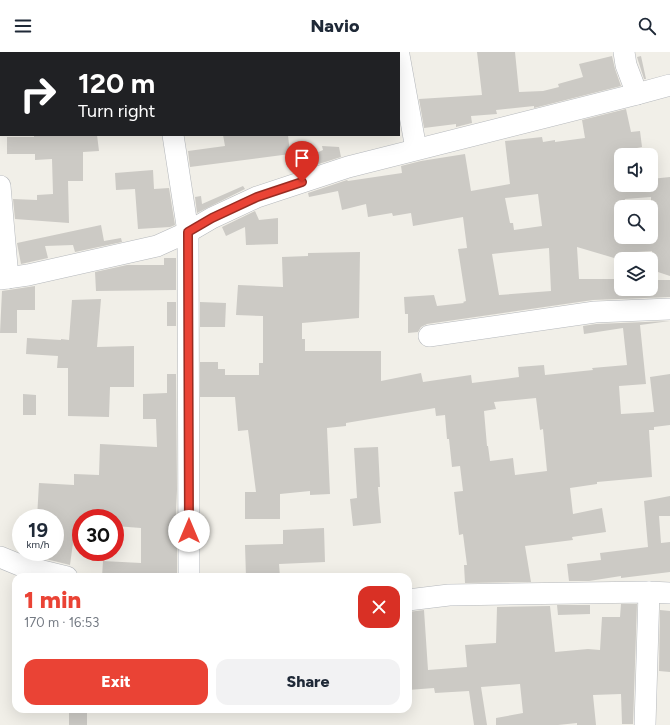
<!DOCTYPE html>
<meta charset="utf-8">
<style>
:root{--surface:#fff;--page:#f2f2f3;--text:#1f2937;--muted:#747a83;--accent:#ea4335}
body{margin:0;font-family:Figtree,sans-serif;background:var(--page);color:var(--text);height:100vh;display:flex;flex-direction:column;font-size:15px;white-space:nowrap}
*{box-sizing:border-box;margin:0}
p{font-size:13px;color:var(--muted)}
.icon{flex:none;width:22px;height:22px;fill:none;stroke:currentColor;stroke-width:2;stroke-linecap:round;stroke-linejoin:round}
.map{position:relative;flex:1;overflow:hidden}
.sheet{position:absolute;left:12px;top:521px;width:400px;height:140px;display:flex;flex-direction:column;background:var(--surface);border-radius:12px;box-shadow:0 4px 16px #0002}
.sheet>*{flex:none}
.guide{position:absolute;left:0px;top:0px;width:400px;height:84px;box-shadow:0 4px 16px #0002;background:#202124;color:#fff;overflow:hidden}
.tools{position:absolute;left:614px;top:96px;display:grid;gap:8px}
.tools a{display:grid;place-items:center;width:44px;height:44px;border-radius:8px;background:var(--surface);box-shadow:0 4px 16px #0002;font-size:20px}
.speed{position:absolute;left:12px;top:457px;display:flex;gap:8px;font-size:20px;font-weight:700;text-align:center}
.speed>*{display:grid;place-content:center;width:52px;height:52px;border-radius:50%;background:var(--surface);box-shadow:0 4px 16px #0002;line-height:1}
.speed small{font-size:10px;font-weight:400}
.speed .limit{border:6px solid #d22;background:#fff;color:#111}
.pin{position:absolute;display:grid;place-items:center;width:34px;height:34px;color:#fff;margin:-41px -17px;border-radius:50% 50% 50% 0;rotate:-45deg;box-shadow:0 0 4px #0007}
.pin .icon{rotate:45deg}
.me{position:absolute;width:44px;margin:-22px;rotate:0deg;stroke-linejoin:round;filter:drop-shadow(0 0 3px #0008)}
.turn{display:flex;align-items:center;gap:14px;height:84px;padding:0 12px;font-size:18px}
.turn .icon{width:52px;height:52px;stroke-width:2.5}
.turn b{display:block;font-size:28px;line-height:34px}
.round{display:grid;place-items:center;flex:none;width:42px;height:42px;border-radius:12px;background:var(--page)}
.summary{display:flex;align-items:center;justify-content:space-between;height:68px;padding:0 12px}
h1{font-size:24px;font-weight:800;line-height:30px;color:var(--accent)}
.action{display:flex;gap:8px;margin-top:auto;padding:8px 12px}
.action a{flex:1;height:46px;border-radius:12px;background:var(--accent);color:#fff;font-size:16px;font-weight:800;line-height:46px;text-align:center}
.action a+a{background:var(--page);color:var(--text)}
header{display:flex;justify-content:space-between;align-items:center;height:52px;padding:0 12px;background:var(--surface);font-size:18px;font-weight:800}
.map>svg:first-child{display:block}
</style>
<header><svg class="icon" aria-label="menu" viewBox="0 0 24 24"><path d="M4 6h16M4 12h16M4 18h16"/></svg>Navio<svg class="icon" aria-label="search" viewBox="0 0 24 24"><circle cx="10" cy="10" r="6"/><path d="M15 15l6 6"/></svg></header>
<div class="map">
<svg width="670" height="673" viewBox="0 0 670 673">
<rect width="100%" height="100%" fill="#f1efe8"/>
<g fill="#cccac5" fill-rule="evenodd">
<path d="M477,0H515L519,40L543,39L559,35L558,32L583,25L579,12L612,4L615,17L621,34L534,56V54L496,58L497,62L471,64L472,71L456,75V72L424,76L419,47L482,43Z"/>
<path d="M641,4L646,27H644L637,5Z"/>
<path d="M626,57L631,80L640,79L642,95L632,97L633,103H621V133H651V127L670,125V224L652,218V199L621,201V208L577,195L579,227H621L622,240L653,238L652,228H670V245L593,248L427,272L421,275L418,280L408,281V262H405L404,245L434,243L437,254L464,251L463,250L466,249L458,197L467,196L463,165L413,174L411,161L393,164L392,161L368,165L366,152L342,158L338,139L309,145L308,141L347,128L348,129L402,121L401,114L421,109L465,102L471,139L510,132L505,89L542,85L543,90L555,88V90L585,86L582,68ZM538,142L542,174L514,178L513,171H510L505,146ZM651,145V185H621V155H622L625,147ZM549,196L551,239L499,243L492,202Z"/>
<path d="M65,83H97L99,99L83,100V129H68L69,171L15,167L13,147L37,148V143L53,142L52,107L35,108V102H7V85H34V84Z"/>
<path d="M223,83H288L290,102L190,115L188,99L225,94Z"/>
<path d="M322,94L339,95L341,105L306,116L305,106L323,98Z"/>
<path d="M153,118L154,137L169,136L175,173L170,175L138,177L135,137L116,138L115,121Z"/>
<path d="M243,134L245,137L197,161L195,145L201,144L202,152Z"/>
<path d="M255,159L259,168L278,166V192L246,193L245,175L226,184L222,175Z"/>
<path d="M101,173L104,189L121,186L122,190L75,200L73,193L45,194L48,206L21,212L17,191Z"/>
<path d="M360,200L359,266L302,271V287H305V299H381V329L421,321L423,330L471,323L472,331L519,325L518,315L544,313L545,323L593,318L592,316L627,313L623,276L584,282L583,274L596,272L670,269L640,273L646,332L619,334L621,362L654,360L650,325L670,322V373L654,375V378H649L652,425L597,430V432L570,436L573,462L602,456L606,480L572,485L573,488L525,494L531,530L465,531L464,513H467L463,482L459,483L454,440L463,439L460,414L452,415L449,387H447L445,363L436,364L435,356L346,371V374L327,376L330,442L310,443V439L280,442V467H245V440H256L248,378L238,379L235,345H200V310H218V317H225V323H259V311H263V264L236,263L238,233L283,235L282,205L308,204V201ZM536,346L540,378L543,377L547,419L515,423L513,406L490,409L488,394H487L484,359L496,357L494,350Z"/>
<path d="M164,206H176V238L96,239L95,220L127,213H164Z"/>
<path d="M35,234V258H17V281H0L2,239Z"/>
<path d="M101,247L97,295L134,294V335H110L109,365L68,364V316H57L58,304L26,302L27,286L61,288V287L69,288L72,248Z"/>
<rect x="167" y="250" width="9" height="24"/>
<path d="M200,250L226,251L225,275H200Z"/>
<path d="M167,322H176L177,438L175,480H177V525H102L103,509L141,511V476L115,474V466H81V476H75L70,513L42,506L43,500H55V466H37L39,431L74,433V422L99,423L100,392L157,395L156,367H143V342L167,341Z"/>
<path d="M23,342L36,343V363H23Z"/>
<path d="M378,395L380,435H378L381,471L353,474L350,447L357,446L354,396Z"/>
<path d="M670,444V464H659L661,491L670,490V520L621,526V524L589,529H569L567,512L601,508L600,501L648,495L644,449Z"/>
<path d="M324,476L325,510L279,512L280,525H246L245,493L283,492V478Z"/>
<path d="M621,552H637L633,672H622L621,642L593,643L596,673H577V671L558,673H496V666L523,661L520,632L481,635L487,673H474L469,639L435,641L434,636L408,638V560L424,558L428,618L467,615L465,593L496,591L497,555L550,554L555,600L588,597L600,598L602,565H620Z"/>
<path d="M557,553H590V562L558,563Z"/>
<path d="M660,558L670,559V620L659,619Z"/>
<rect x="69" y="657" width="18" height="16"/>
</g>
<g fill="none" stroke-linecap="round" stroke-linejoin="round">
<g stroke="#b5b8bc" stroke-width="22">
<g id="minor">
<path d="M624,0L626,13L637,42"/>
<path d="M164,1V0"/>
<path d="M399,3L416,97"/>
<path d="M173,83L188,180L189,525"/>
<path d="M0,134L8,226"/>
<path d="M0,227L28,223L157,194L188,180L212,166L257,145L348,115L637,42L670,33"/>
<path d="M429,284L595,260L670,257"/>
<path d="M0,505L22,514L67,525"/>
<path d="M408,548L449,543L649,540L670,541"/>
<path d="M645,673L649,540"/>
</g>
</g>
<use href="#minor" stroke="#fff" stroke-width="21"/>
</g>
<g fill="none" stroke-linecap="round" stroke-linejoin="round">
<g stroke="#982c22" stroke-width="10">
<path id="route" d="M189,479L188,180L212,166L257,145L302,130"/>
</g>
<use href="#route" stroke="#ea4335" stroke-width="7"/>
</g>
</svg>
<div class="tools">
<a><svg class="icon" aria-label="sound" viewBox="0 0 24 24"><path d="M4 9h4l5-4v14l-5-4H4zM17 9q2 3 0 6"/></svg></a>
<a><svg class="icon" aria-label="search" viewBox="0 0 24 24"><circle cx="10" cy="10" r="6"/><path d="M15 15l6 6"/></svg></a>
<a><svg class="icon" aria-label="layers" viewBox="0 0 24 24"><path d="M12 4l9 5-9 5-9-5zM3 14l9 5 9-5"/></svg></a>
</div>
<div class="speed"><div>19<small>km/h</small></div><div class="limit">30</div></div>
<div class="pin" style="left:302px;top:130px;background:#d93025"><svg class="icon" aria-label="arrive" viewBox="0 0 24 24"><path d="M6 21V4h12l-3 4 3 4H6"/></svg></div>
<svg class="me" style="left:189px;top:479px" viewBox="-20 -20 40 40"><circle r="19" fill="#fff"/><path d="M0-13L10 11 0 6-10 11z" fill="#ea4335"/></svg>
<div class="guide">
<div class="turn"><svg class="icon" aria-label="right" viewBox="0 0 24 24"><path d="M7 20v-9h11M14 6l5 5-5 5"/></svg><div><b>120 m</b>Turn right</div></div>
</div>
<section class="sheet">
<div class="summary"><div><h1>1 min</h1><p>170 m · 16:53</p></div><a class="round" style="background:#d93025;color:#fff"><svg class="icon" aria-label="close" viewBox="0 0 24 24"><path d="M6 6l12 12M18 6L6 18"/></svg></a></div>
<div class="action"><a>Exit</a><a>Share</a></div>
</section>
</div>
